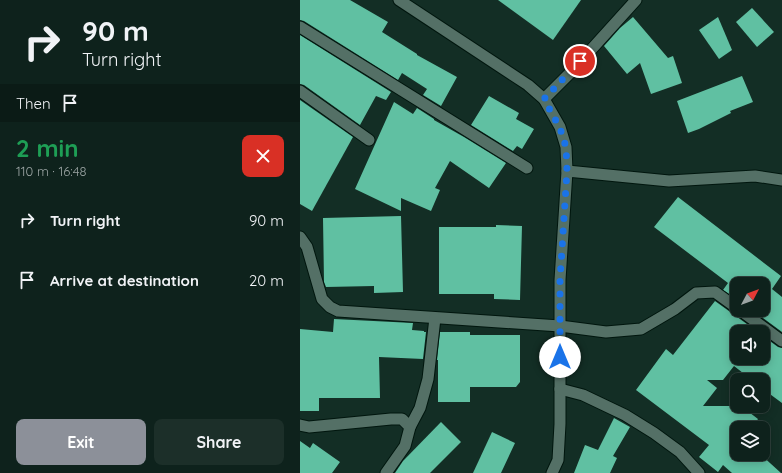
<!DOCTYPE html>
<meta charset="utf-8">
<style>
:root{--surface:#0e221c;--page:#1c2f29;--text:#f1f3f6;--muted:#9ba4a3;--line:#2e3f3b;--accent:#8c9099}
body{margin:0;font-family:Quicksand,sans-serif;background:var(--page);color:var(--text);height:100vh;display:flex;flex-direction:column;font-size:15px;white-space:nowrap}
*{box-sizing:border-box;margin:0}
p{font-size:13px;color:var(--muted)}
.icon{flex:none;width:22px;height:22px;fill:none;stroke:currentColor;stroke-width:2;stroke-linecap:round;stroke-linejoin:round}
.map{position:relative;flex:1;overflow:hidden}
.drawer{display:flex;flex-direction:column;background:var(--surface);width:300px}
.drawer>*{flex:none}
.hud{background:#0e221c;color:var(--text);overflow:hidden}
.needle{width:26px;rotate:49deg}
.controls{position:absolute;left:430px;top:277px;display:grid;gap:8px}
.controls a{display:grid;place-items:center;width:40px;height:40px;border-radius:8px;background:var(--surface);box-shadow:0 2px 10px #0003,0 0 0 1px var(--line);font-size:20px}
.pin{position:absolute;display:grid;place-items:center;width:34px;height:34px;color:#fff;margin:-17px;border:2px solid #fff;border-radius:50%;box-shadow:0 1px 4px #0007}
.me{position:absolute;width:44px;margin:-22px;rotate:0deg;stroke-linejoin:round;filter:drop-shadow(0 0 3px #0008)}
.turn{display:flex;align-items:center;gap:14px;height:84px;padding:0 16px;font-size:18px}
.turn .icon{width:52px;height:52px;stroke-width:2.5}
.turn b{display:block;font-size:28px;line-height:34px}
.then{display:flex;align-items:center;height:38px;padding:0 16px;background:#0003;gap:8px;font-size:15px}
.round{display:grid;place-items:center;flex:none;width:42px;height:42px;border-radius:8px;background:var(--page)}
.summary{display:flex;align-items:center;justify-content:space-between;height:68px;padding:0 16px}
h1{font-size:24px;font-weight:700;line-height:30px;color:#1e9e55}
.button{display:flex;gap:8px;margin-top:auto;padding:8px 16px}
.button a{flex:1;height:46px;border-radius:8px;background:var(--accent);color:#fff;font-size:16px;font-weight:700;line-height:46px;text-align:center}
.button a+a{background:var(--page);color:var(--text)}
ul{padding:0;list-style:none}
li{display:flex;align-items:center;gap:12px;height:60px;padding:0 16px}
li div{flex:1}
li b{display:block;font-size:15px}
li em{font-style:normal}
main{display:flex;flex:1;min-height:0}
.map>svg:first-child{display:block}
</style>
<main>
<section class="drawer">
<div class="hud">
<div class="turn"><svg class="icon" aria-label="right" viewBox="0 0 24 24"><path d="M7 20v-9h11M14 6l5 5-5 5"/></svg><div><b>90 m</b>Turn right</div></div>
<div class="then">Then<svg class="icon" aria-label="arrive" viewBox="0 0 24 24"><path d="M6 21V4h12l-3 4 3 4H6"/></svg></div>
</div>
<div class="summary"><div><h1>2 min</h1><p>110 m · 16:48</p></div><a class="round" style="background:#d93025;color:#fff"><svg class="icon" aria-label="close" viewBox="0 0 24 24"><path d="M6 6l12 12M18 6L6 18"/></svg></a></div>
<ul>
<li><svg class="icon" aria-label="right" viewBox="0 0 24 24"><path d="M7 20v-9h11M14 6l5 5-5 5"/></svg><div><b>Turn right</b></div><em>90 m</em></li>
<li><svg class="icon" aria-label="arrive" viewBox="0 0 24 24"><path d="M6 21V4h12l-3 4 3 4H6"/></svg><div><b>Arrive at destination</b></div><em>20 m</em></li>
</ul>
<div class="button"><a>Exit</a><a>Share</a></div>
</section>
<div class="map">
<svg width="482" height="473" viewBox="0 0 482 473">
<rect width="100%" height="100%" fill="#132e25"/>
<g fill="#60c0a2">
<path d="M0,0H50L88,22L82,32L117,54V55L157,77L141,106L123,95L127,89L102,73L98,80L4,21L0,20Z"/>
<path d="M198,0H281L253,40Z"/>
<path d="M452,8L474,32L457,47L436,22Z"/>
<path d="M333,17L368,58L373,56L382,83L351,94L340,63L327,74L304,46L320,28Z"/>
<path d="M418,17L432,50L419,59L399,30Z"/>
<path d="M0,35L91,92L86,100L76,96L60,125L4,85L0,84Z"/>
<path d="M442,76L453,102L430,111L431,113L399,129L388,133L377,101Z"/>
<path d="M189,96L219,113L216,119L234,129L222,149L217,146L213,151L171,125Z"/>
<path d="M0,100L53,137L12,211L0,204Z"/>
<path d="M94,102L113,114L117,108L134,119V120L164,137L206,163L189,188L150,161L135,188L140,190L131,211L101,198V211L55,189Z"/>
<path d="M378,197L481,276L472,289L482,297V332L452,310H463V284H437V299L423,290L428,283L354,227Z"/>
<path d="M101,216L103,292L74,293V286L26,287L24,282L23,218Z"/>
<path d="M196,225L222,226L220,300L194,299V294H139V227H196Z"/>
<path d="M415,301L458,332H437V358H463V336L478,347L482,348V403L463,389V380H452L434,366L423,380H407L417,388L403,406H441L458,419L452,428H437V447L432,454H460L481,473H432L423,465L418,472L399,457L409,445L336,390L366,349L373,355Z"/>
<path d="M34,319L113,323L112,330L124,331V332H126L123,359L79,357L80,398H19V411H0V329L33,332Z"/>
<path d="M140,332H170V335H220V382L216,387H170V402H138V360H137Z"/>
<path d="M314,418L330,427L313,456L317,458L310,473H274L285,445L298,450Z"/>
<path d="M141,422L161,442L130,473H95L103,461Z"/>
<path d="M192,432L215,443L201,473H173Z"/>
<path d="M0,441L10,448L13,443L40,462L32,473H0Z"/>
</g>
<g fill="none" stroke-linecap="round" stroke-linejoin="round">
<g stroke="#00160e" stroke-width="13">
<g id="minor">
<path d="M99,0L228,85L244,99L260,127L266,147L267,171L260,280V424L258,460L252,473"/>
<path d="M0,27L227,168"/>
<path d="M0,91L69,140"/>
<path d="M244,99L271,72L336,0"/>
<path d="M267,171L369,181L455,176L482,180"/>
<path d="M0,237L7,247L22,299L30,307L38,311L260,326L306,332L341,329L375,309L396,293L415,292L437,308"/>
<path d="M440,310L482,341"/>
<path d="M260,389L283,395L325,415L354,433L380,452L399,473"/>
<path d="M0,425L9,427L91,419H102L110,427L105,446L86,473"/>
<path d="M110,427L120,408L128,379L135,318"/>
</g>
</g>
<use href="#minor" stroke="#547066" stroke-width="11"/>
</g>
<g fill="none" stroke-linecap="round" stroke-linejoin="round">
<path stroke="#1a73e8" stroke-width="7" stroke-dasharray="0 12.6" d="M260,357V280L267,171L266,147L260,128L244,99L280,61"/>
</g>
</svg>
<div class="controls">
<a><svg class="needle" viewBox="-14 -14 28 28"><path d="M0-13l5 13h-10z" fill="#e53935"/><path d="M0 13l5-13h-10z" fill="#9ba4a3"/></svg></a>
<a><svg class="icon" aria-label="sound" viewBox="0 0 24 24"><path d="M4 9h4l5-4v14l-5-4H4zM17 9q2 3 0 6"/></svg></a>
<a><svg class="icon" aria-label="search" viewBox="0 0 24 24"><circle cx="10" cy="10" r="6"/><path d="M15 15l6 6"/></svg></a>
<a><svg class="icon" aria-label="layers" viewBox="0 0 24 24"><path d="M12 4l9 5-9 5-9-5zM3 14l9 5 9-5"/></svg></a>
</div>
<div class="pin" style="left:280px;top:61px;background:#d93025"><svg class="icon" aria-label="arrive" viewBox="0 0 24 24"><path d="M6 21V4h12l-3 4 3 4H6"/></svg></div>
<svg class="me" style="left:260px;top:357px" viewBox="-20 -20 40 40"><circle r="19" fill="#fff"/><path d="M0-13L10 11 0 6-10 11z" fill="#1a73e8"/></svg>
</div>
</main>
